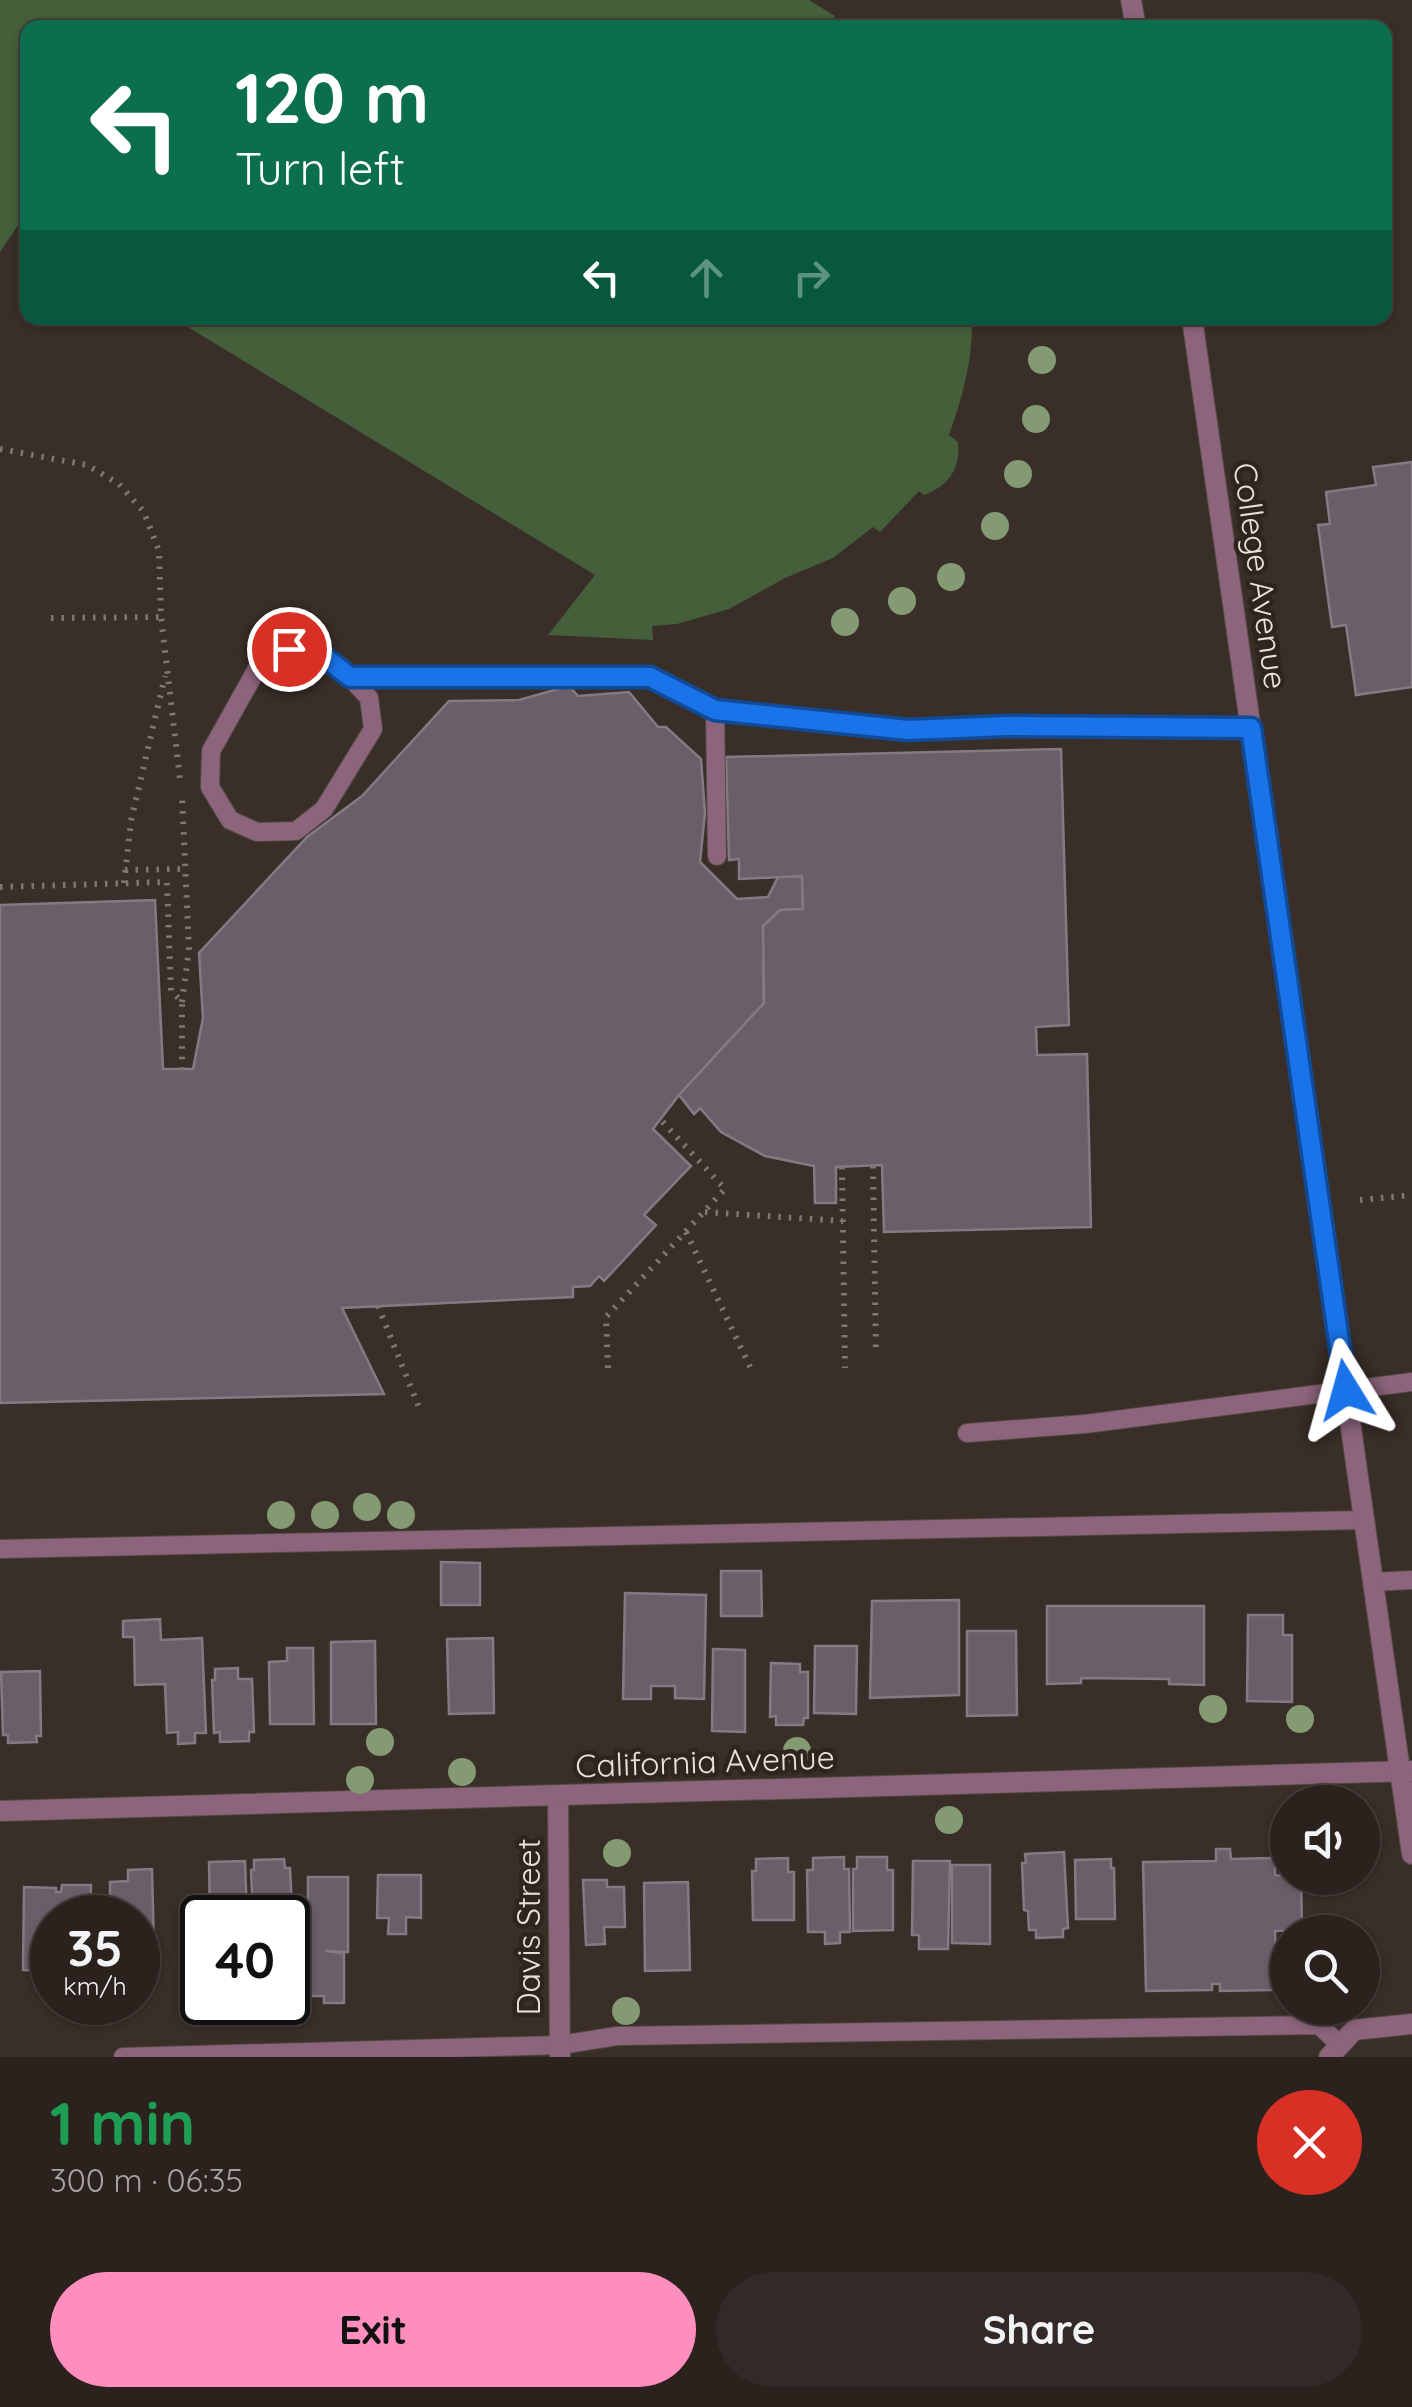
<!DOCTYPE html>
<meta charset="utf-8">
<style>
:root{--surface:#2b221e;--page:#332a27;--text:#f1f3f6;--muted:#a6a4a4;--line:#473f3c;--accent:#fe8ebd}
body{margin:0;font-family:Quicksand,sans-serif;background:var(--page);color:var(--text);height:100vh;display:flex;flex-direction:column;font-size:38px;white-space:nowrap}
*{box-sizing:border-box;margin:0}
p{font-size:32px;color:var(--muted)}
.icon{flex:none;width:55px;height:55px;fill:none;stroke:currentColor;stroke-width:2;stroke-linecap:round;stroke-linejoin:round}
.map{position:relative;height:2057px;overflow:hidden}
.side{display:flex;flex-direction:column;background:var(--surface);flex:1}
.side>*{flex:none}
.banner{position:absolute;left:20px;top:20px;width:1372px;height:305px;border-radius:20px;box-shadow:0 2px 8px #0004,0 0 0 2px var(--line);background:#0b6e4f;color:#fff;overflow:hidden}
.buttons{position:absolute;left:1270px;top:1785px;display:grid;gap:20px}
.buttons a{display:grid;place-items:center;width:110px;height:110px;border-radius:50%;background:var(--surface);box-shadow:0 2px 8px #0004,0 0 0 2px var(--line);font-size:50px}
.speed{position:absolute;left:30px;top:1895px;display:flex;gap:20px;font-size:50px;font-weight:700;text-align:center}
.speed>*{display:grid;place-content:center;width:130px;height:130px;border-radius:50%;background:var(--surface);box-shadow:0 2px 8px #0004,0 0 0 2px var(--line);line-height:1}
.speed small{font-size:25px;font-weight:400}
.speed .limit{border:5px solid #111;border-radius:15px;background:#fff;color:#111}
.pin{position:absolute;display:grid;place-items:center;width:85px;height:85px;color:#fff;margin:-42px;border:5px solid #fff;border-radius:50%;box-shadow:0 2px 10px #0007}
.me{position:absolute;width:110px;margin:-55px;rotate:352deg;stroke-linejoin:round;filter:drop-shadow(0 0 8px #0008)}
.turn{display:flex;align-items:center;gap:35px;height:210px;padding:0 50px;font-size:45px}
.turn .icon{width:130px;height:130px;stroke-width:2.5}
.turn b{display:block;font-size:70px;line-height:85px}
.lanes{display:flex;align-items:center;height:95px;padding:0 50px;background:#0003;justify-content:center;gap:50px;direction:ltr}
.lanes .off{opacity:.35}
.round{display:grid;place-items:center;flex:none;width:105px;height:105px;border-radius:52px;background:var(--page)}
.overview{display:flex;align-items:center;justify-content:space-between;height:170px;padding:0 50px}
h1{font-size:60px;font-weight:800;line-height:75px;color:#1e9e55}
.primary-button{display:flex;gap:20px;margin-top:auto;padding:20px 50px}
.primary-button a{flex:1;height:115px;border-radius:60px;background:var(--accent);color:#111;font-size:40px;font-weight:800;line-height:115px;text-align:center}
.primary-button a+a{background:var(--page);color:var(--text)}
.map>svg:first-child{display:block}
</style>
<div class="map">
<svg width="1412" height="2057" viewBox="0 0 1412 2057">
<rect width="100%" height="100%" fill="#392e28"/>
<g fill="#445f3a">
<path d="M0,0H809L835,16L826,28H28L27,228L19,224L0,252Z"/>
<path d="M0,302L548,635L595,575L173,318H972C973,359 963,396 949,435L958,442C960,469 950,485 924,495L919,491L880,532L873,527L833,558L785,578L729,609L677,624L652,626L653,640L548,635Z"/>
</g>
<g fill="#6a5f69" stroke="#857a84" stroke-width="2.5">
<path d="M1412,462V687L1356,695L1346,625L1332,627L1318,525L1330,524L1326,492L1376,485L1373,467Z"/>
<path d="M569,686L578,696L629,692L658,727H666L701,759L705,813L700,862L737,899L768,897L778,877L802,876L803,909L780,910L763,926L764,1003L679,1095L653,1129L691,1166L644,1215L656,1225L604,1281L599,1276L590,1286L573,1287V1297L342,1308L384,1394L0,1403V905L155,900L163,1069H193L203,1018L199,953L307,837L362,796L449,701L519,700Z"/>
<path d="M1061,749L1069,1025L1036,1027L1037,1055L1087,1054L1091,1227L884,1232L882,1165L836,1167V1203H815L814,1166L765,1156L721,1132L700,1108L694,1114L679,1095L764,1003L763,926L780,910L803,909L802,876L739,879V859L729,860L726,757Z"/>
<path d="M441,1562L480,1563V1605H441Z"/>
<path d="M721,1571H761L762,1616H721Z"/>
<path d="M625,1593L706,1595L704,1699L675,1698V1686H651V1699H623Z"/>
<path d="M959,1600V1695L870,1698L872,1601Z"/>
<path d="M1047,1606H1204V1685L1169,1684V1679L1081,1678V1683L1047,1684Z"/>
<path d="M1248,1615H1283V1635H1292V1702L1247,1701Z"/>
<path d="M160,1619L161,1640L202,1638L206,1733H195V1743L178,1744V1732L167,1733L165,1684L135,1685L134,1637H123V1621Z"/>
<path d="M967,1631H1016L1017,1715L967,1716Z"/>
<path d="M493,1638L494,1713L449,1714L447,1639Z"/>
<path d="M375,1641L376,1724H331V1642Z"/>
<path d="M815,1646H857L856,1714L814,1713Z"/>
<path d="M287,1648H313L314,1724H270L269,1662L287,1661Z"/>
<path d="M713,1649L745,1650V1732L712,1731Z"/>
<path d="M771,1663L800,1664V1672H808V1718H804L803,1725H776V1716L770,1717Z"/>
<path d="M238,1668V1679H252L254,1732H249V1741L220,1742V1732L214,1733L212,1680H215V1669Z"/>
<path d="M40,1671L41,1736H36L37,1742L8,1743V1735H3L1,1672Z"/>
<path d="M1216,1849H1230L1231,1859L1275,1858V1875L1301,1878L1302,1930L1275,1931L1277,1990L1220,1991V1984H1212V1990L1146,1991L1143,1862L1216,1861Z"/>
<path d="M1064,1852L1068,1928L1063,1929V1937L1036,1938V1930H1029L1028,1911L1024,1910L1022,1863H1026L1025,1854Z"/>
<path d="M844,1857V1869H849L850,1932H840V1943L825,1944V1932H808L807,1870H813V1858Z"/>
<path d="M857,1857H887V1870H893V1930L853,1931V1869H857Z"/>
<path d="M788,1858V1872H794V1920H753L752,1871H756V1859Z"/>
<path d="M284,1859L285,1868H290L293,1928H288V1918H253L251,1870H254V1860Z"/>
<path d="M1111,1859V1868H1114L1115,1919H1076L1075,1860Z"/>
<path d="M245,1861L247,1918H210L209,1862Z"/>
<path d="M913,1861H950L948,1949H919V1935H912Z"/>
<path d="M952,1865H990V1944L952,1943Z"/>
<path d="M152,1869L154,1949H138V1918H110V1882L128,1881V1870Z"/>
<path d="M378,1875H421V1918L406,1917V1934H388L389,1918H377Z"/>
<path d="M308,1877H348V1952L325,1951L344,1953V2003H324V1996H293V1918H308Z"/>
<path d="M583,1880H607V1887H624L625,1927H604L605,1944L586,1945Z"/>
<path d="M688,1882L690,1970L645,1971L644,1883Z"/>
<path d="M62,1885H91L90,1918H52V1971L23,1970L24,1887L56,1888V1892H61Z"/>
</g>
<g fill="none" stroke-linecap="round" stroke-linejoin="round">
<g stroke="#554b45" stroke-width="20">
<g id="service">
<path d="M289,649L317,652L350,677L369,698L373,729L324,809L296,831L257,832L230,820L210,787L211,751L262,660Z"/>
<path d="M350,677H650L715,709L908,729L1005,727L1251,728"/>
<path d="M715,709L717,856"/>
<path d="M967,1433L1085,1424L1412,1382"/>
<path d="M0,1549L1364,1520"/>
<path d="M1373,1582L1412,1580"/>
<path d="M123,2057L560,2045L617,2036L1319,2025L1340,2045"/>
</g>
</g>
<g stroke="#554b45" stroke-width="22">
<g id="minor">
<path d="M558,1796L560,2057"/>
<path d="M0,1811L1412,1771"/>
<path d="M1329,2057L1354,2030L1412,2024"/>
</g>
</g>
<g stroke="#554b45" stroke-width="22">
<g id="tertiary">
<path d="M1131,0L1136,28"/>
<path d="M1192,318L1412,1854"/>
</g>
</g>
<g stroke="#807771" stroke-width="6" stroke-dasharray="2.5 8" stroke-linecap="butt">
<path d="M0,449L87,465L119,484L144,512L159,551L161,617L180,779"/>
<path d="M51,618L161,617"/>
<path d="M125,870L186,869"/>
<path d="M124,883L131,821L165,676"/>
<path d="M0,887L167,882L171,991L182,1002V1069"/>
<path d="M182,1002L189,950L182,796"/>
<path d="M873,1166L876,1354"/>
<path d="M842,1167L845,1368"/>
<path d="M1360,1200L1412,1195"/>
<path d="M705,1212L843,1221"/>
<path d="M686,1232L751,1369"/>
<path d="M378,1306L420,1410"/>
<path d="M608,1368L606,1317L725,1189L660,1119"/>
</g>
<use href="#service" stroke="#8c647b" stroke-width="18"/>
<use href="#minor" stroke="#8c647b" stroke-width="20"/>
<use href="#tertiary" stroke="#8c647b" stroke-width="20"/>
</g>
<g fill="#839a72">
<circle cx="1042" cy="360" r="14"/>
<circle cx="1036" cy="419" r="14"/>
<circle cx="1018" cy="474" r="14"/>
<circle cx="995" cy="526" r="14"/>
<circle cx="951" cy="577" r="14"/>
<circle cx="902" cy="601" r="14"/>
<circle cx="845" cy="622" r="14"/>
<circle cx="367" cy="1507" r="14"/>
<circle cx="281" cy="1515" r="14"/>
<circle cx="325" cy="1515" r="14"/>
<circle cx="401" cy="1515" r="14"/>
<circle cx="1213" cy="1709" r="14"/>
<circle cx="1300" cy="1719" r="14"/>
<circle cx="380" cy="1742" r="14"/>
<circle cx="797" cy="1751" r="14"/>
<circle cx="462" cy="1772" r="14"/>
<circle cx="360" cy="1780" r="14"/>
<circle cx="949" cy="1820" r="14"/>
<circle cx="617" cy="1853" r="14"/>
<circle cx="626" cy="2011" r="14"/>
</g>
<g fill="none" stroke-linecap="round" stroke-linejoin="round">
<g stroke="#114b97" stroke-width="25">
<path id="route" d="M289,649L318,652L350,677H650L715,710L908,730L1006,726L1251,728L1346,1390"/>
</g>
<use href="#route" stroke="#1a73e8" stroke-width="18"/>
</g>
<g text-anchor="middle" stroke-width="9" stroke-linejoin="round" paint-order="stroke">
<g font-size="32" fill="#e8e1dd" stroke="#2f241e">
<text transform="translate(1260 576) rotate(82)" y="11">College Avenue</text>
<text transform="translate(705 1762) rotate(-2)" y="11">California Avenue</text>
<text transform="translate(529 1927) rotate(-90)" y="11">Davis Street</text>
</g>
</g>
</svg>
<div class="buttons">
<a><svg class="icon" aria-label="sound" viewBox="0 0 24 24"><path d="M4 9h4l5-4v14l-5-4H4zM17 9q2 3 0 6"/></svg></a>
<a><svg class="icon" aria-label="search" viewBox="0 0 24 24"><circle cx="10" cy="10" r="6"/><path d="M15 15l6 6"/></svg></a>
</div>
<div class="speed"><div>35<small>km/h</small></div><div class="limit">40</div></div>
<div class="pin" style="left:289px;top:649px;background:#d93025"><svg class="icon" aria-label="arrive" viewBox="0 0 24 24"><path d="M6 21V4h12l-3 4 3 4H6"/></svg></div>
<svg class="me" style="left:1346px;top:1390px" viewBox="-20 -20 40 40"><path d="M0-17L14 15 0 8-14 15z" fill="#1a73e8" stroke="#fff" stroke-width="4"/></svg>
<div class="banner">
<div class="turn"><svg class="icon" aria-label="left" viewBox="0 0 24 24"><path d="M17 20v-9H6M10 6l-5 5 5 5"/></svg><div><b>120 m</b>Turn left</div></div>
<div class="lanes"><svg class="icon" aria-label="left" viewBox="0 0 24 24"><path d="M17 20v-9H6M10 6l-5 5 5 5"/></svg><svg class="icon off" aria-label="ahead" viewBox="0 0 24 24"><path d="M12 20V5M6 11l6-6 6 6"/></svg><svg class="icon off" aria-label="right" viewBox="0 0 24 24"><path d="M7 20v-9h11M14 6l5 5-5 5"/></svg></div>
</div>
</div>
<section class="side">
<div class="overview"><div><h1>1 min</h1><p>300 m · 06:35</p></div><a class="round" style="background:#d93025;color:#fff"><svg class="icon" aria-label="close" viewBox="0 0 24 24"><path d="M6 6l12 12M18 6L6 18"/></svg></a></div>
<div class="primary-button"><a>Exit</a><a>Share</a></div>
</section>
